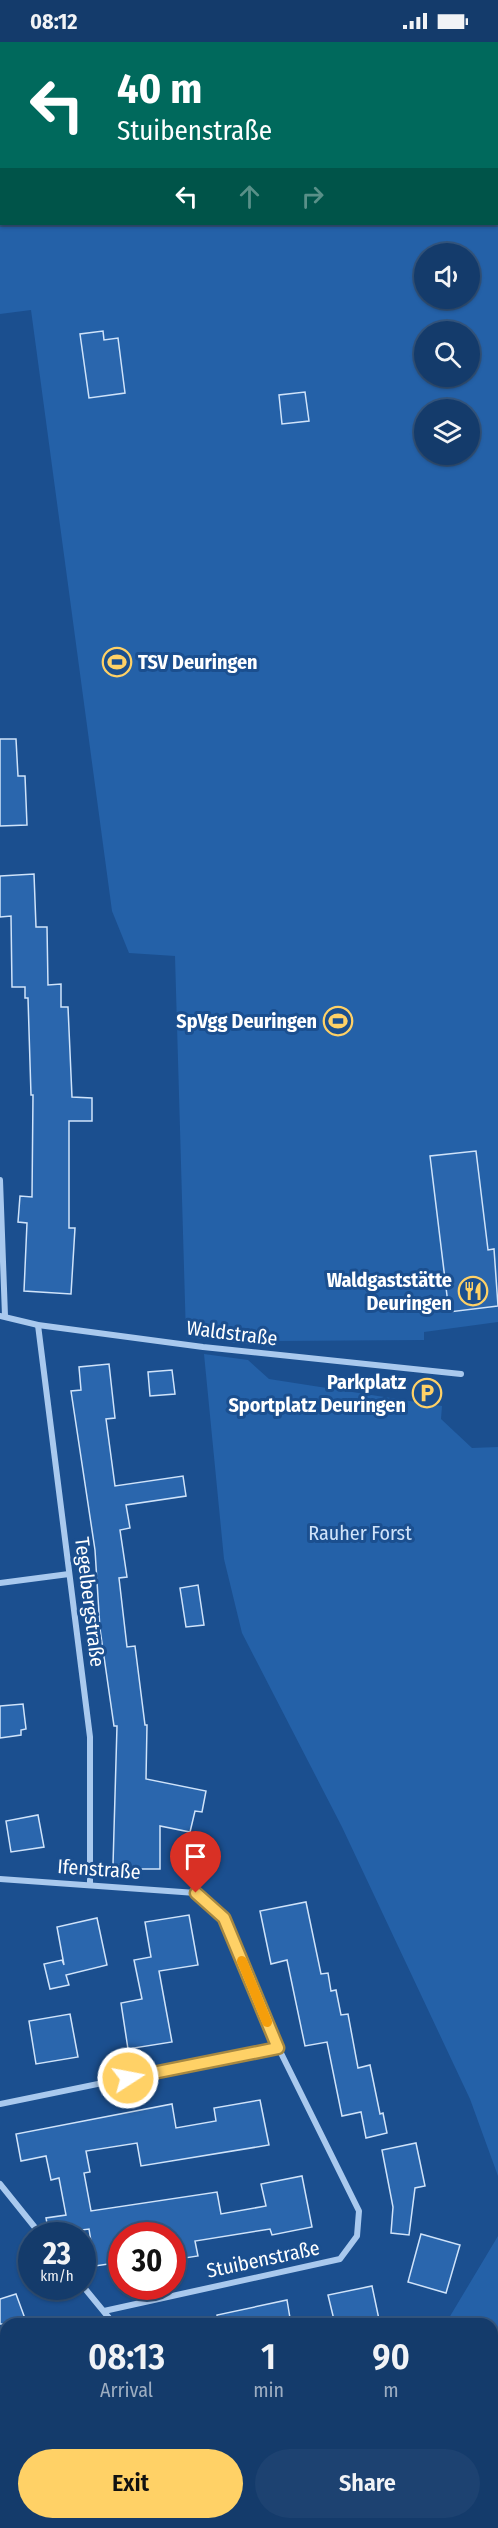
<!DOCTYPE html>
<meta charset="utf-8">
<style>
:root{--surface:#143b6b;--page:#1d4271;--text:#f1f3f6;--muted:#9dadc1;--line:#33557e;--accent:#ffd166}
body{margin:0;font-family:"Fira Sans Condensed",sans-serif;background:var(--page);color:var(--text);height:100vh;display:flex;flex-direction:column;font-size:22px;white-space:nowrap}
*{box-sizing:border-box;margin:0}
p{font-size:20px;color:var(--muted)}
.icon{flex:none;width:33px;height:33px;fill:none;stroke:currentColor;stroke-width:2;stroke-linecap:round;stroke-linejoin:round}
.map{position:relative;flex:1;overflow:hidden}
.side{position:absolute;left:0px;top:2276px;width:498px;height:212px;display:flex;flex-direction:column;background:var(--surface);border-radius:18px 18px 0 0;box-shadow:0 2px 4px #0004,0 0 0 2px var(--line)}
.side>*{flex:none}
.hud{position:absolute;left:0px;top:0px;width:498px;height:183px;box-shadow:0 2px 4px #0004,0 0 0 2px var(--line);background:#00695c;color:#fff;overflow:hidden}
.controls{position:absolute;left:414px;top:201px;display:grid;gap:12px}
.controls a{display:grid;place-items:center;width:66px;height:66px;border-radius:50%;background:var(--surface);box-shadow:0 2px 4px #0004,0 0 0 2px var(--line);font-size:30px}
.speed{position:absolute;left:18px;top:2180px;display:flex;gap:12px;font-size:30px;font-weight:700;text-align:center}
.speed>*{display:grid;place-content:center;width:78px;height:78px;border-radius:50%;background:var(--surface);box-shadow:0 2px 4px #0004,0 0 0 2px var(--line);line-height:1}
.speed small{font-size:15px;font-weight:400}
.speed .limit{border:9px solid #d22;background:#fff;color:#111}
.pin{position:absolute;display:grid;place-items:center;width:51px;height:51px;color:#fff;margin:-62px -26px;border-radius:50% 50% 50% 0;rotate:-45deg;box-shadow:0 0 6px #0007}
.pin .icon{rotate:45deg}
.me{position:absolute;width:66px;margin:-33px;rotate:79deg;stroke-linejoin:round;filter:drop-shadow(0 0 4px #0008)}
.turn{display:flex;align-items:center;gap:21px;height:126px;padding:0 18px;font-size:27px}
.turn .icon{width:78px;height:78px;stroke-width:2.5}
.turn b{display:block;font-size:42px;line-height:51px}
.lanes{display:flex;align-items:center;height:57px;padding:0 18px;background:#0003;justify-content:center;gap:30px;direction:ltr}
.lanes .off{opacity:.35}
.eta{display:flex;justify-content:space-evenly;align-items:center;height:102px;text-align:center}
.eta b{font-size:36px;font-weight:600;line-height:42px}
.button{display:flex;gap:12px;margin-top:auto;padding:12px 18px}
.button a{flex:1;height:69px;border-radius:36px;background:var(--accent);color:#111;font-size:24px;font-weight:600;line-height:69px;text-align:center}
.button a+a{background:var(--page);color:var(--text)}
.status{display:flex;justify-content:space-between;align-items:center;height:42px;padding:0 30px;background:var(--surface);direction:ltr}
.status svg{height:16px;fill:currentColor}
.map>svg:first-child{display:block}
</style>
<div class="status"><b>08:12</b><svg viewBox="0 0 49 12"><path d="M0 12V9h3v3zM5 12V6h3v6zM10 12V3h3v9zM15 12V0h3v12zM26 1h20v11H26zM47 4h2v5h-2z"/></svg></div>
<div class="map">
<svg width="498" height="2486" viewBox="0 0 498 2486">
<rect width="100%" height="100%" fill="#1b4f8f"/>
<g fill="#2461a8" fill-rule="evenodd">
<path d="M0,0H498V1280L424,1290V1298L271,1299V1305L186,1295L175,914L129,911L112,869L31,268L0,272ZM2,2H496V182H2ZM424,212H470V256H424ZM424,290H470V334H424ZM424,368H470V412H424Z"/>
<path d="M204,1312L248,1318L269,1337L442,1364L441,1377L472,1406L498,1405V2134L470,2057L342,1785L242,1591L224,1517Z"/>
<path d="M498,2194V2486H0V2433H6V2481H492V2282L446,2281Z"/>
</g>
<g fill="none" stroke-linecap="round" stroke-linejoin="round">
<path stroke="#9cc4f0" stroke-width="8" d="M436,2481L439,2486"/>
</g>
<g fill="#2a66ad" stroke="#cfe3fa" stroke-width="1.5">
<path d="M103,289L104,298L118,296L125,351L89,356L80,292Z"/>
<path d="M305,350L309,379L282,382L279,353Z"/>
<path d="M0,697H16L18,734H25L27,783L0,784Z"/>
<path d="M34,832L36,885H47L48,943L61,942V965H68L72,1055L92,1056V1079H69V1186H75L71,1252L24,1249L27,1181L18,1180L20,1154L32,1155L33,1053H31L28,956H25V945H12L11,874L0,875V834Z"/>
<path d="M476,1109L488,1208L494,1207L498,1264L449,1270L430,1114Z"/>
<path d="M109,1322L115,1376L106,1377L115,1444L183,1434L186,1454L126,1463L130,1486L120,1488L127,1535L119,1536L127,1605L135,1604L145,1683H147L146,1737L206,1749L202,1770L195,1769L190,1790L160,1784V1827H123L122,1823H113L117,1684H114L100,1587L95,1508L71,1349L81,1348L79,1325Z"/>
<path d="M172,1328L175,1352L150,1354L148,1330Z"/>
<path d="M198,1543L204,1583L186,1585L180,1546Z"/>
<path d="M23,1662L26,1687L21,1688V1693L0,1696V1664Z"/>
<path d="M38,1773L44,1805L11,1810L6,1779Z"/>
<path d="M306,1860L321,1932L328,1931L331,1949L336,1948L341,1973L348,1972L358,2026L370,2023L380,2072L383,2071L387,2091L366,2096L361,2070L342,2074L327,2000L305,2004L287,1918L271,1922L260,1869Z"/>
<path d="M189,1873L198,1923L159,1929L172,2000L128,2007L121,1961L142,1957L134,1918L151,1915L145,1880Z"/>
<path d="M97,1876L107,1923L66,1933L69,1943L50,1947L44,1922L62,1918L64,1923L57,1885Z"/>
<path d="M70,1972L78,2015L36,2022L29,1979Z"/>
<path d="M260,2058L269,2103L141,2124L137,2101L86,2109L90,2130L84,2131L91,2169L217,2150L221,2172L266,2164L261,2142L302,2134L312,2185L272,2193L270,2187L195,2199L198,2214L172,2218V2193H122V2220L95,2224L89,2187L49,2192L46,2176L66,2173L59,2136L51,2138L46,2114L21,2119L16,2092L172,2062L176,2086L216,2079L214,2066Z"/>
<path d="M416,2101L425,2144L415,2146L409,2193L391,2191L393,2165L382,2108Z"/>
<path d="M421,2192L460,2203L446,2251L408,2240Z"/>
<path d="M372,2244L380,2282H335L328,2253Z"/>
<path d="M16,2252L27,2282H0V2257Z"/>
<path d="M287,2258L291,2282H218L217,2273Z"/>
</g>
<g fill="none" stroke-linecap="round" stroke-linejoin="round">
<g stroke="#a9c9ee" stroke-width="6">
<path d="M0,1138L5,1274"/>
<path d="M0,1274L38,1283L203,1305L461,1332"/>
<path d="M38,1283L90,1695V1842"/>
<path d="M0,1541L69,1532"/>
<path d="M0,1837L196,1851L224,1876L278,2005L359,2169L357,2194L340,2217L104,2269"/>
<path d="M0,2062L278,2005"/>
<path d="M0,2142L41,2193"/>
<path d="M82,2243L114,2282"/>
</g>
</g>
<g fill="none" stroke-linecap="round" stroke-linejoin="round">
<g stroke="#a68842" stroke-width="15">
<path id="route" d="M128,2036L278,2006L224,1876L196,1851"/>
</g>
<use href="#route" stroke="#ffd166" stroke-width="10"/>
<path stroke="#f59e0b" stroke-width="10" d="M242,1919L267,1980"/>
</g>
<defs>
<g id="stadium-ring" transform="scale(1.5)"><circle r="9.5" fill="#1b4f8f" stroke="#ffd166" stroke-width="1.5"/><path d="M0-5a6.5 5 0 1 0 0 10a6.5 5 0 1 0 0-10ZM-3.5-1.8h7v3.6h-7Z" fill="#ffd166"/></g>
<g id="restaurant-ring" transform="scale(1.5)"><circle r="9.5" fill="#1b4f8f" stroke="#ffd166" stroke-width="1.5"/><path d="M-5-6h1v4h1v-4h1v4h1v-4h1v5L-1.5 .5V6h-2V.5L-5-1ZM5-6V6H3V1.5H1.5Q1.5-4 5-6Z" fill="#ffd166"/></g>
<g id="parking-ring" transform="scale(1.5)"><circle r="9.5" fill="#1b4f8f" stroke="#ffd166" stroke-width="1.5"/><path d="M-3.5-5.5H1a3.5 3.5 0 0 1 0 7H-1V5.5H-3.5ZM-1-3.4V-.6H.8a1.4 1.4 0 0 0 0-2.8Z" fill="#ffd166"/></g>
</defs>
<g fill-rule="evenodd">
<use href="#stadium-ring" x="117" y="620"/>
<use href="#stadium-ring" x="338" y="979"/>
<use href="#restaurant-ring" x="473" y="1249"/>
<use href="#parking-ring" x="427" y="1351"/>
</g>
<g text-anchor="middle" stroke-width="6" stroke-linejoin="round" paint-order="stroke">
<g font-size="20" font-weight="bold" fill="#fff" stroke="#1b4f8f" text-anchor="end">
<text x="138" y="627" text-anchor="start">TSV Deuringen</text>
<text x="317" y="986">SpVgg Deuringen</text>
<text x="452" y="1245">Waldgaststätte<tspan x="452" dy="23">Deuringen</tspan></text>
<text x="406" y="1347">Parkplatz<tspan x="406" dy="23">Sportplatz Deuringen</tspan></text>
</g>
<g font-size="20" fill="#fff" stroke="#1b4f8f">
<text transform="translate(232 1291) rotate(7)" y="7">Waldstraße</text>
<text transform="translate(90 1560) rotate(83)" y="7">Tegelbergstraße</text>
<text transform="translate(99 1827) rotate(4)" y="7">Ifenstraße</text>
<text transform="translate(263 2217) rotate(-12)" y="7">Stuibenstraße</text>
</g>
<g font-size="20" fill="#cfe3fa" stroke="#1b4f8f">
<text x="360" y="1498">Rauher Forst</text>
</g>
</g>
</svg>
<div class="controls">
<a><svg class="icon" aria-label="sound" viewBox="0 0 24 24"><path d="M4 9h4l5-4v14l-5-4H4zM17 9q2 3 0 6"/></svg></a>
<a><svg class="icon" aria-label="search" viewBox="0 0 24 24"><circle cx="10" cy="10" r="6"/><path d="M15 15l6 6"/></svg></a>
<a><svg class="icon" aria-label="layers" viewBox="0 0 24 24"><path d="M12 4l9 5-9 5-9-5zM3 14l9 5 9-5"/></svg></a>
</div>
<div class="speed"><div>23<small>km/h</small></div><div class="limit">30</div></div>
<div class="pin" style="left:196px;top:1851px;background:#d93025"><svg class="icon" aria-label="arrive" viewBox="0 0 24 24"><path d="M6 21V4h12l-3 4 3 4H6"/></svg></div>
<svg class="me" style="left:128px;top:2036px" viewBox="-20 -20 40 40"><circle r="17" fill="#ffd166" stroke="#fff" stroke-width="3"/><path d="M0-11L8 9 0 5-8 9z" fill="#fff"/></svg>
<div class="hud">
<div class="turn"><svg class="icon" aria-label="left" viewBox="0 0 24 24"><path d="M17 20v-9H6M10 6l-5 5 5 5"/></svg><div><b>40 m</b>Stuibenstraße</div></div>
<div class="lanes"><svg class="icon" aria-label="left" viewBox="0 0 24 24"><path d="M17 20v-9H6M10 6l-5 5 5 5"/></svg><svg class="icon off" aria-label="ahead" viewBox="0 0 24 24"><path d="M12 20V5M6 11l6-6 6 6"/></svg><svg class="icon off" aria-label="right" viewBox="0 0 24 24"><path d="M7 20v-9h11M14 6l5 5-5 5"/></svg></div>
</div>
<section class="side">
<div class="eta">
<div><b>08:13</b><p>Arrival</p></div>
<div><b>1</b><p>min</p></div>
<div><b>90</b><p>m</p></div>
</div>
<div class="button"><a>Exit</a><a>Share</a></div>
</section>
</div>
